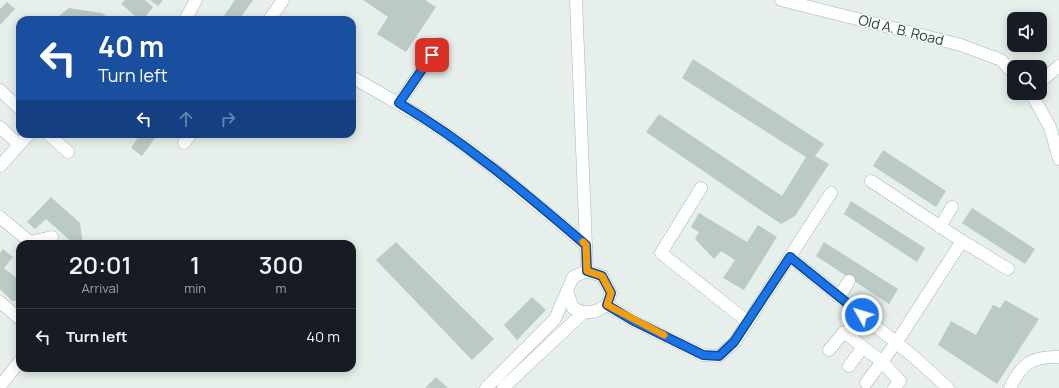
<!DOCTYPE html>
<style>
:root{--surface:#171b24;--page:#242831;--text:#f1f3f6;--muted:#9ea1a6;--line:#363941}
body{margin:0;font-family:Manrope,sans-serif;background:var(--page);color:var(--text);height:100vh;display:flex;flex-direction:column;font-size:15px;white-space:nowrap}
*{box-sizing:border-box;margin:0}
p{font-size:13px;color:var(--muted)}
.icon{flex:none;width:22px;height:22px;fill:none;stroke:currentColor;stroke-width:2;stroke-linecap:round;stroke-linejoin:round}
.map{position:relative;flex:1;overflow:hidden}
.sheet{position:absolute;left:16px;top:240px;width:340px;height:132px;display:flex;flex-direction:column;background:var(--surface);border-radius:12px;box-shadow:0 2px 10px #0003}
.sheet>*{flex:none}
.top-card{position:absolute;left:16px;top:16px;width:340px;height:122px;border-radius:12px;box-shadow:0 2px 10px #0003;background:#1a4fa0;color:#fff;overflow:hidden}
.fabs{position:absolute;left:1007px;top:12px;display:grid;gap:8px}
.fabs a{display:grid;place-items:center;width:40px;height:40px;border-radius:8px;background:var(--surface);box-shadow:0 2px 10px #0003;font-size:20px}
.pin{position:absolute;display:grid;place-items:center;width:34px;height:34px;color:#fff;margin:-17px;border-radius:8px;box-shadow:0 2px 6px #0006}
.me{position:absolute;width:44px;margin:-22px;rotate:309deg;stroke-linejoin:round;filter:drop-shadow(0 0 3px #0008)}
.turn{display:flex;align-items:center;gap:14px;height:84px;padding:0 16px;font-size:18px}
.turn .icon{width:52px;height:52px;stroke-width:2.5}
.turn b{display:block;font-size:28px;line-height:34px}
.lanes{display:flex;align-items:center;height:38px;padding:0 16px;background:#0003;justify-content:center;gap:20px;direction:ltr}
.lanes .off{opacity:.35}
.eta{display:flex;justify-content:space-evenly;align-items:center;height:68px;text-align:center}
.eta b{font-size:24px;font-weight:600;line-height:28px}
ul{padding:0;list-style:none}
li{display:flex;align-items:center;gap:12px;height:56px;padding:0 16px;border-top:1px solid var(--line)}
li div{flex:1}
li b{display:block;font-size:15px}
li em{font-style:normal}
.map>svg:first-child{display:block}
</style>
<div class="map">
<svg width="1059" height="388" viewBox="0 0 1059 388">
<rect width="100%" height="100%" fill="#e6efeb"/>
<g fill="#bbcac4">
<path d="M125,0H145L153,7L143,20H140L121,4Z"/>
<path d="M150,0H163L158,6Z"/>
<path d="M235,0H253L239,20H230L224,16Z"/>
<path d="M363,0H425L436,7L406,52L377,34L388,17Z"/>
<path d="M7,2L15,9L0,25V9Z"/>
<path d="M69,8L102,13L111,20H54Z"/>
<path d="M693,59L824,144L815,156L829,164L795,216L781,224L646,132L659,114L782,196L806,157L682,78Z"/>
<path d="M140,134H158L142,156L131,148Z"/>
<path d="M883,150L946,191L936,207L873,166Z"/>
<path d="M51,197L80,223L83,244H69L72,242L46,219L35,229L27,222Z"/>
<path d="M851,201L925,248L917,262L844,214Z"/>
<path d="M972,208L1035,249L1025,264L962,223Z"/>
<path d="M699,213L747,242L758,225L777,237L744,290L723,278L735,260L721,251L714,259L695,239L699,232L691,227Z"/>
<path d="M396,242L494,339L472,360L376,260Z"/>
<path d="M824,242L898,289L889,304L816,256Z"/>
<path d="M3,249L13,257L4,268L20,281V301H12L0,289V253Z"/>
<path d="M532,297L546,310L517,340L504,325Z"/>
<path d="M1005,300L1039,319L997,384L938,345L951,321L976,335L993,305L1000,308Z"/>
<path d="M436,377L448,388H425Z"/>
</g>
<g fill="none" stroke-linecap="round" stroke-linejoin="round">
<g stroke="#a8b8b2" stroke-width="13">
<g id="minor">
<path d="M576,0L587,271"/>
<path d="M185,20L196,0"/>
<path d="M269,20L283,0"/>
<path d="M352,77L425,119L477,155L586,245"/>
<path d="M1040,82L1059,66"/>
<path d="M0,90L20,109"/>
<path d="M399,103L440,44"/>
<path d="M0,127L19,145"/>
<path d="M48,134L68,152"/>
<path d="M184,143L191,134"/>
<path d="M0,166L29,134"/>
<path d="M871,181L962,241L1008,269"/>
<path d="M701,188L661,253L748,322"/>
<path d="M0,217L30,242L52,237"/>
<path d="M940,227L952,207"/>
<path d="M790,257L914,357L948,388"/>
<path d="M587,271L602,276L611,293L607,305C595,313 586,315 573,308L567,291L573,277Z"/>
<path d="M839,297L849,281"/>
<path d="M0,302L20,319"/>
<path d="M607,305L632,320L703,355L719,356L735,342L831,193"/>
<path d="M829,350L844,332L882,362L900,381L894,388"/>
<path d="M849,366L863,347"/>
<path d="M866,383L896,343L962,241"/>
<path d="M0,386L20,361"/>
<path d="M486,388L555,319L567,291"/>
<path d="M503,388L583,313"/>
<path d="M1010,388C1021,364 1032,356 1059,357"/>
</g>
</g>
<g stroke="#a8b8b2" stroke-width="13">
<g id="tertiary">
<path d="M781,0L961,45L1001,60L1014,74"/>
<path d="M1031,93L1050,127L1059,159"/>
</g>
</g>
<use href="#minor" stroke="#fff" stroke-width="12"/>
<use href="#tertiary" stroke="#fff" stroke-width="12"/>
</g>
<g fill="none" stroke-linecap="round" stroke-linejoin="round">
<g stroke="#114b97" stroke-width="10">
<path id="route" d="M432,55L399,103C467,143 526,194 586,245L587,271L602,276L611,293L607,305L632,320L703,355L719,356L734,342L790,257L862,315"/>
</g>
<use href="#route" stroke="#1a73e8" stroke-width="7"/>
<path stroke="#f59e0b" stroke-width="7" d="M583,242L586,245L587,271L602,276L611,293L607,305L664,335"/>
</g>
<g text-anchor="middle" stroke-width="3" stroke-linejoin="round" paint-order="stroke">
<g font-size="14" fill="#24423a" stroke="#f7fbf9">
<text transform="translate(901 30) rotate(14)" y="5">Old A. B. Road</text>
</g>
</g>
</svg>
<div class="fabs">
<a><svg class="icon" aria-label="sound" viewBox="0 0 24 24"><path d="M4 9h4l5-4v14l-5-4H4zM17 9q2 3 0 6"/></svg></a>
<a><svg class="icon" aria-label="search" viewBox="0 0 24 24"><circle cx="10" cy="10" r="6"/><path d="M15 15l6 6"/></svg></a>
</div>
<div class="pin" style="left:432px;top:55px;background:#d93025"><svg class="icon" aria-label="arrive" viewBox="0 0 24 24"><path d="M6 21V4h12l-3 4 3 4H6"/></svg></div>
<svg class="me" style="left:862px;top:315px" viewBox="-20 -20 40 40"><circle r="17" fill="#1a73e8" stroke="#fff" stroke-width="3"/><path d="M0-11L8 9 0 5-8 9z" fill="#fff"/></svg>
<div class="top-card">
<div class="turn"><svg class="icon" aria-label="left" viewBox="0 0 24 24"><path d="M17 20v-9H6M10 6l-5 5 5 5"/></svg><div><b>40 m</b>Turn left</div></div>
<div class="lanes"><svg class="icon" aria-label="left" viewBox="0 0 24 24"><path d="M17 20v-9H6M10 6l-5 5 5 5"/></svg><svg class="icon off" aria-label="ahead" viewBox="0 0 24 24"><path d="M12 20V5M6 11l6-6 6 6"/></svg><svg class="icon off" aria-label="right" viewBox="0 0 24 24"><path d="M7 20v-9h11M14 6l5 5-5 5"/></svg></div>
</div>
<section class="sheet">
<div class="eta">
<div><b>20:01</b><p>Arrival</p></div>
<div><b>1</b><p>min</p></div>
<div><b>300</b><p>m</p></div>
</div>
<ul>
<li><svg class="icon" aria-label="left" viewBox="0 0 24 24"><path d="M17 20v-9H6M10 6l-5 5 5 5"/></svg><div><b>Turn left</b></div><em>40 m</em></li>
</ul>
</section>
</div>
